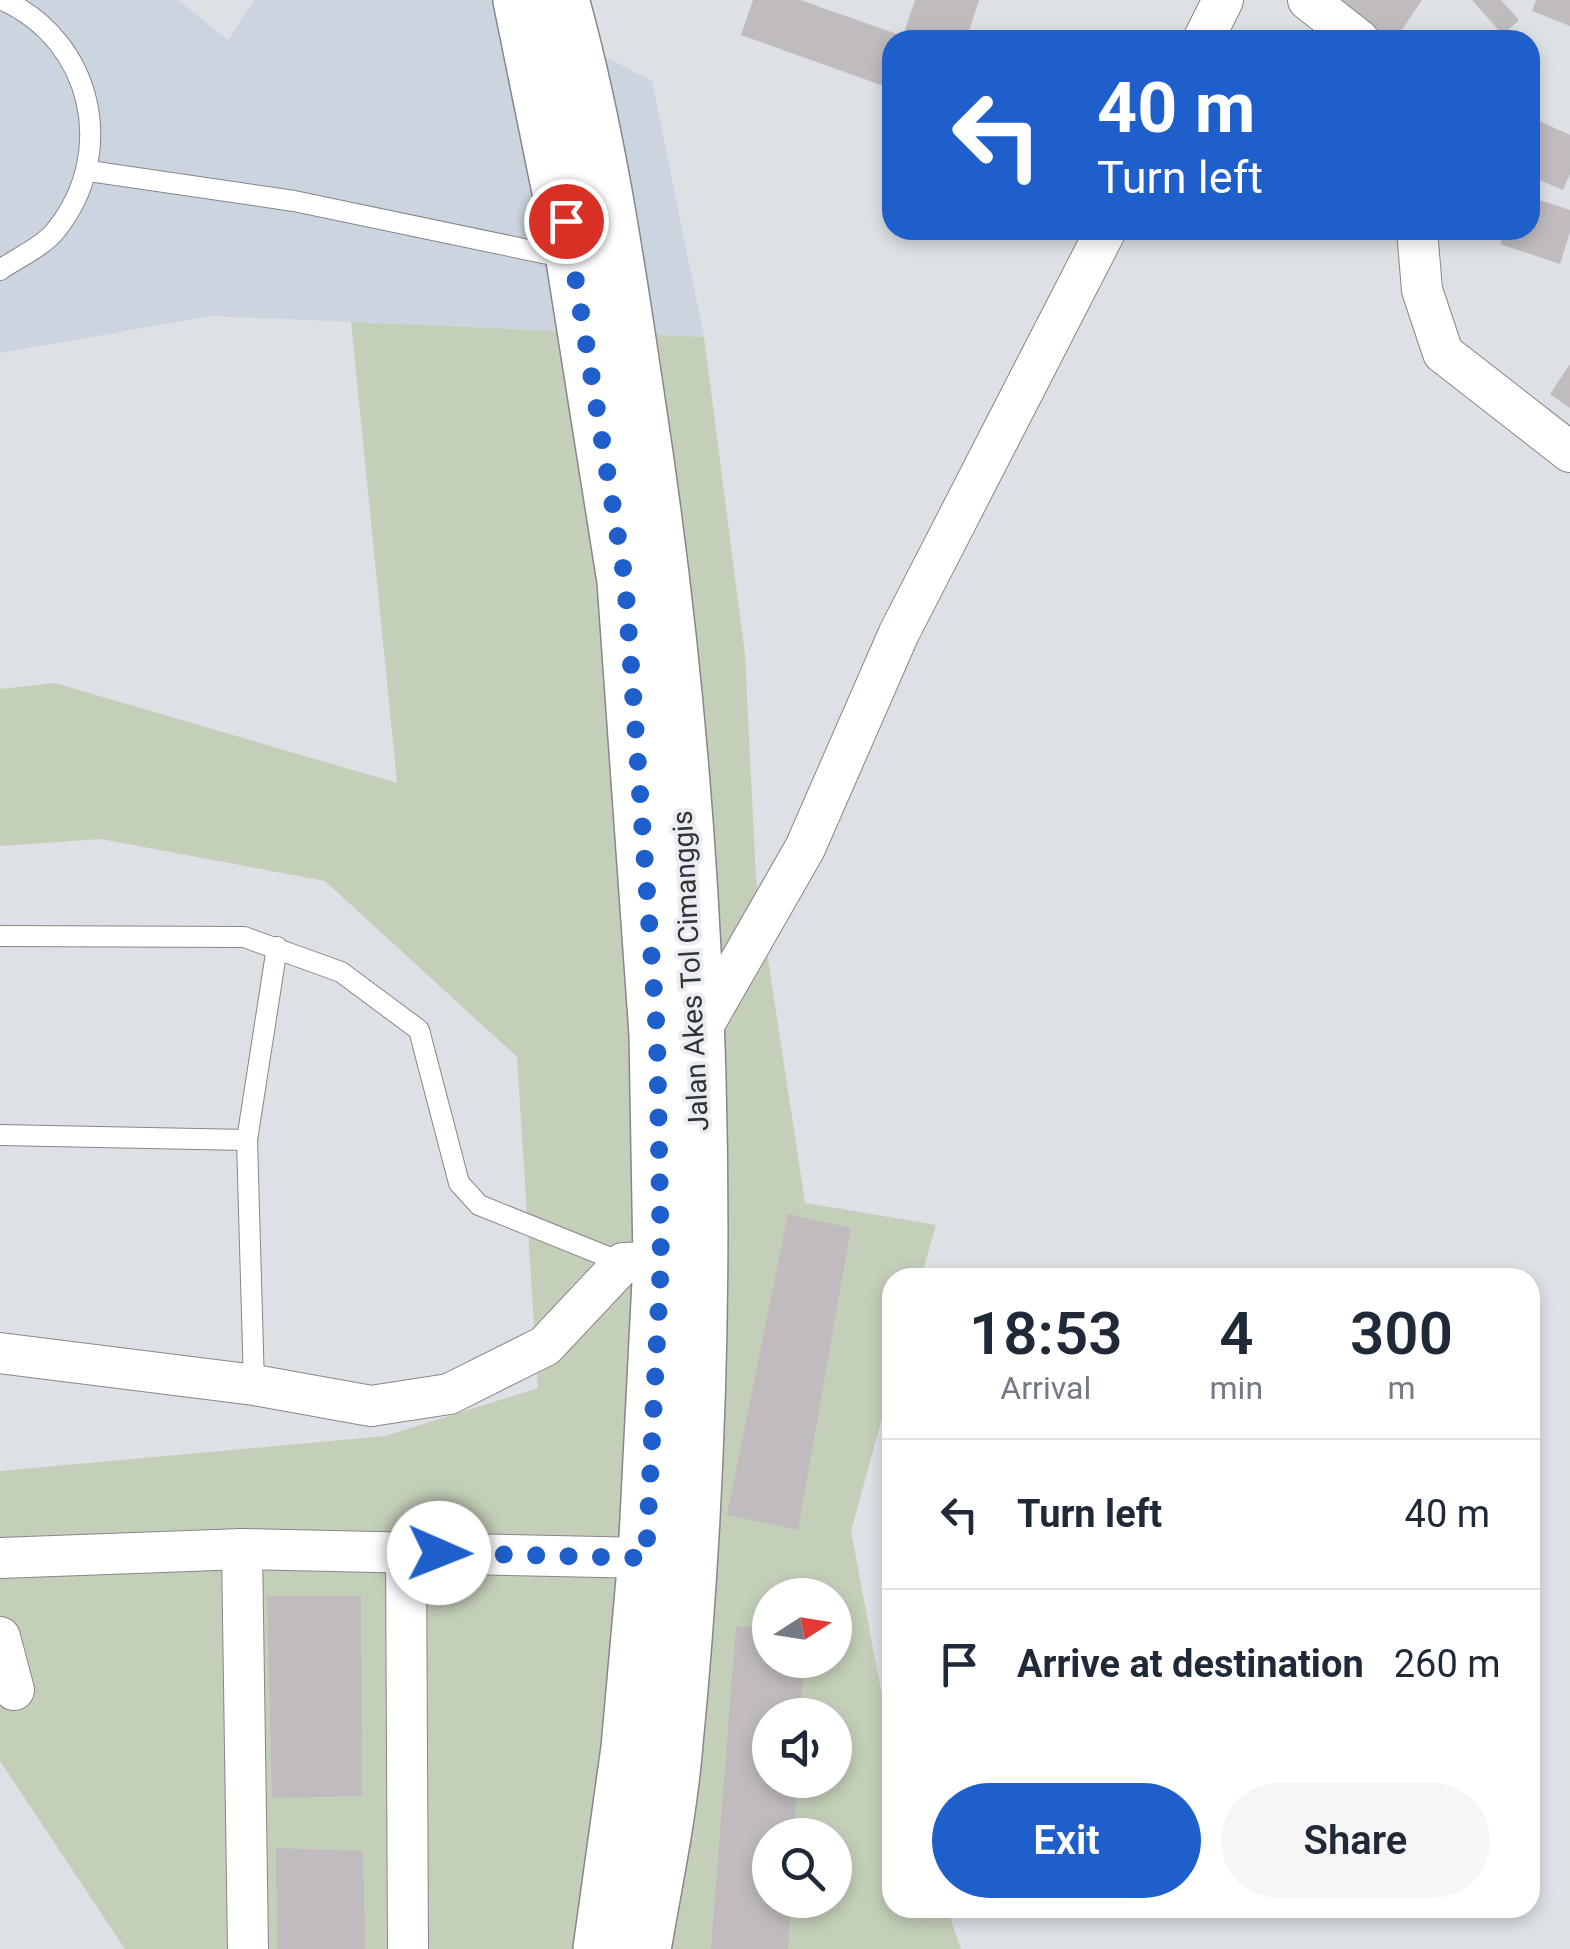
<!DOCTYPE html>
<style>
:root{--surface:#fff;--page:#f6f6f7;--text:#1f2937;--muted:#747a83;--line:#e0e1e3;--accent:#1f5fcb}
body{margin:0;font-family:Roboto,sans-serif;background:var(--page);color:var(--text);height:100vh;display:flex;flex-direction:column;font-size:38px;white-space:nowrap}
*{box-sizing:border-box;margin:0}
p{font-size:32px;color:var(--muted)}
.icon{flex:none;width:55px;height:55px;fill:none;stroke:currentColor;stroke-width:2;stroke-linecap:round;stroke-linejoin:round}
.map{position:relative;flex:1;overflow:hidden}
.sheet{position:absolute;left:882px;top:1268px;width:658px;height:650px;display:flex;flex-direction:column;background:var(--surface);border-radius:30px;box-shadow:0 5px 15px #0003}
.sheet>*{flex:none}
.top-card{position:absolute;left:882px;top:30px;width:658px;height:210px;border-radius:30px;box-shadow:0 5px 15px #0003;background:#1f5fcb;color:#fff;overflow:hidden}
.needle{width:65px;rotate:78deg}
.buttons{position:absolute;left:752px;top:1578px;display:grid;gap:20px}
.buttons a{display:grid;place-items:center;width:100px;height:100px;border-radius:50%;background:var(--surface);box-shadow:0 5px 15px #0003;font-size:50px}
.pin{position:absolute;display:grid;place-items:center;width:85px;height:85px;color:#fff;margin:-42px;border:5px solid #fff;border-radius:50%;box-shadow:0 2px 10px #0007}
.me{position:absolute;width:110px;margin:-55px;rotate:91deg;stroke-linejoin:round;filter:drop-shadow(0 0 8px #0008)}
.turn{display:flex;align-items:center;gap:35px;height:210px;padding:0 50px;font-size:45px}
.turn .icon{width:130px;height:130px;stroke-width:2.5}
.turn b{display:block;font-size:70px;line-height:85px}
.eta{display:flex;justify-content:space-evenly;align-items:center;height:170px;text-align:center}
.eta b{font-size:60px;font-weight:600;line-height:70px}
.button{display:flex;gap:20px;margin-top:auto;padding:20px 50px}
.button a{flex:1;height:115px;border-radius:60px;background:var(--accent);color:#fff;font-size:40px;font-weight:600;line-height:115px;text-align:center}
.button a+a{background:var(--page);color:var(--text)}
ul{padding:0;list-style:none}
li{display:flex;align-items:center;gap:30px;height:150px;padding:0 50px;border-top:2px solid var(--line)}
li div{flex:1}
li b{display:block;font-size:38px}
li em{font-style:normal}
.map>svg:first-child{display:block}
</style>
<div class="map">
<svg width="1570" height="1949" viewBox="0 0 1570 1949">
<rect width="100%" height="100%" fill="#dde1e5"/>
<path fill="#ccd5df" d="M0,0H178L228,40L254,0H495L652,81L704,337L211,316L0,353Z"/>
<path fill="#c3cfb9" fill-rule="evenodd" d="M351,322L704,337L745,655L756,879L805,1203L936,1225L921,1277L892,1278V1382L851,1531L892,1749V1908H947L961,1949H125L0,1761V1471L385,1436L538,1388L517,1057L325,881L101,839L0,846V689L55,683L397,783ZM770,1595H835V1660H770ZM770,1715H835V1780H770ZM770,1835H835V1900H770Z"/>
<g fill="#c0bbbe">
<path d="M753,0H800L911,39L892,40V89L741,35Z"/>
<path d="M915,0H979L966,40H935L905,30Z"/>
<path d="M1344,0H1422L1395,40H1379L1336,11Z"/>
<path d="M1472,0H1501L1519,20L1503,35Z"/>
<path d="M1536,0H1570V26L1532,11Z"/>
<path d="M1530,117L1570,135V174L1563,190L1530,176Z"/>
<path d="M1530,197L1570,210V232L1560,264L1500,244L1505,230H1530Z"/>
<path d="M1570,364V408L1550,394Z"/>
<path d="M788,1214L851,1228L798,1530L727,1515Z"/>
<path d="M267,1596H361L362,1796L272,1798Z"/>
<path d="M736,1626L770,1629V1660H804L801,1715H770V1780H797L794,1835H770V1900H791L788,1949H711Z"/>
<path d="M276,1848L363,1851L365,1949H277Z"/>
</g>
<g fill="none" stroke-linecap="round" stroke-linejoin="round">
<g stroke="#84878b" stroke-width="22">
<g id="service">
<path d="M89,171L294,201L567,258"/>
<path d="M0,270C17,258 44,246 56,230C118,153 93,41 3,0"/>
<path d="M0,936L244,937L341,972L419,1030L459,1183L479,1205L623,1263"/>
<path d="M0,1135L247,1140"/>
<path d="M254,1385L247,1140L277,947"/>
</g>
</g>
<g stroke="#84878b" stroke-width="42">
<g id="minor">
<path d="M1308,0L1359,40"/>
<path d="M1203,40L1223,0"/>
<path d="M1417,230L1422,290L1443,353L1570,452"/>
<path d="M698,1035L805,848L899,633L1106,230"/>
<path d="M0,1353L254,1385L371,1406L449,1394L545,1346L623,1263L689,1261"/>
<path d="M242,1549L248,1949"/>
<path d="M406,1552L408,1949"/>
<path d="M0,1558L242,1549L646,1558"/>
<path d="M0,1637L14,1690"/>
</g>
</g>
<g stroke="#84878b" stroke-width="58">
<g id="secondary">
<path d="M521,0L574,260L625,581L657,1034L661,1262L646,1558L629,1748L601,1949"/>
<path d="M561,0C598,132 618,272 638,407C706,851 718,1307 674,1754C668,1819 654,1884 643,1949"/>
</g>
</g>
<use href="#service" stroke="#fff" stroke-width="20"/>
<use href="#minor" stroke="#fff" stroke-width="40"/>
<use href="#secondary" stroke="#fff" stroke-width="55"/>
</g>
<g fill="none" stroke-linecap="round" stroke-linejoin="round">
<path stroke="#1f5fcb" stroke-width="18" stroke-dasharray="0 32.4" d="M439,1553L646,1558L661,1262L657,1034L625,580L566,221"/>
</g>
<g text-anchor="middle" stroke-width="8" stroke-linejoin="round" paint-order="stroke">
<g font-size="28" fill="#313334" stroke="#eaeef3">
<text transform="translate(690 971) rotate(-93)" y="10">Jalan Akes Tol Cimanggis</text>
</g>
</g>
</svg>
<div class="buttons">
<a><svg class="needle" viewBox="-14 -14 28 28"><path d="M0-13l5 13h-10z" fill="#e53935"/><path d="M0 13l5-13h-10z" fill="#747a83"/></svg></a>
<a><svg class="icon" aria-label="sound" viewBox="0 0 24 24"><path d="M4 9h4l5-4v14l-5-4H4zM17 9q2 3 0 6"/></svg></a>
<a><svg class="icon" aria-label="search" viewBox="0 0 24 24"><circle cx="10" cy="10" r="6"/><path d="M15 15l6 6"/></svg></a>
</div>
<div class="pin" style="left:566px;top:221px;background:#d93025"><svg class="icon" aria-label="arrive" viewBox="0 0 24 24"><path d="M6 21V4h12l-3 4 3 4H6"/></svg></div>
<svg class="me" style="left:439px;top:1553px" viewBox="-20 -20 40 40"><circle r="19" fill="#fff"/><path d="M0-13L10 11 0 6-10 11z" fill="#1f5fcb"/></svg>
<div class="top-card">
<div class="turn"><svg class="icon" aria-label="left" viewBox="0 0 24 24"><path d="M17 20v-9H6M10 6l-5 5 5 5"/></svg><div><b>40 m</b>Turn left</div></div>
</div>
<section class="sheet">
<div class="eta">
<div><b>18:53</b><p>Arrival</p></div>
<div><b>4</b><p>min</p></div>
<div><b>300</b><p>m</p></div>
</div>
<ul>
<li><svg class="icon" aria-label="left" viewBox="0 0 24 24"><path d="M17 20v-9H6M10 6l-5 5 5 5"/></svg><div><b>Turn left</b></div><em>40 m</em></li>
<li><svg class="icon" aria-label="arrive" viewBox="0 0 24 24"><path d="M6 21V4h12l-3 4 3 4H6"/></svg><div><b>Arrive at destination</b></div><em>260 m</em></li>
</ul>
<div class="button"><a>Exit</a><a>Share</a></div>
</section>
</div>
